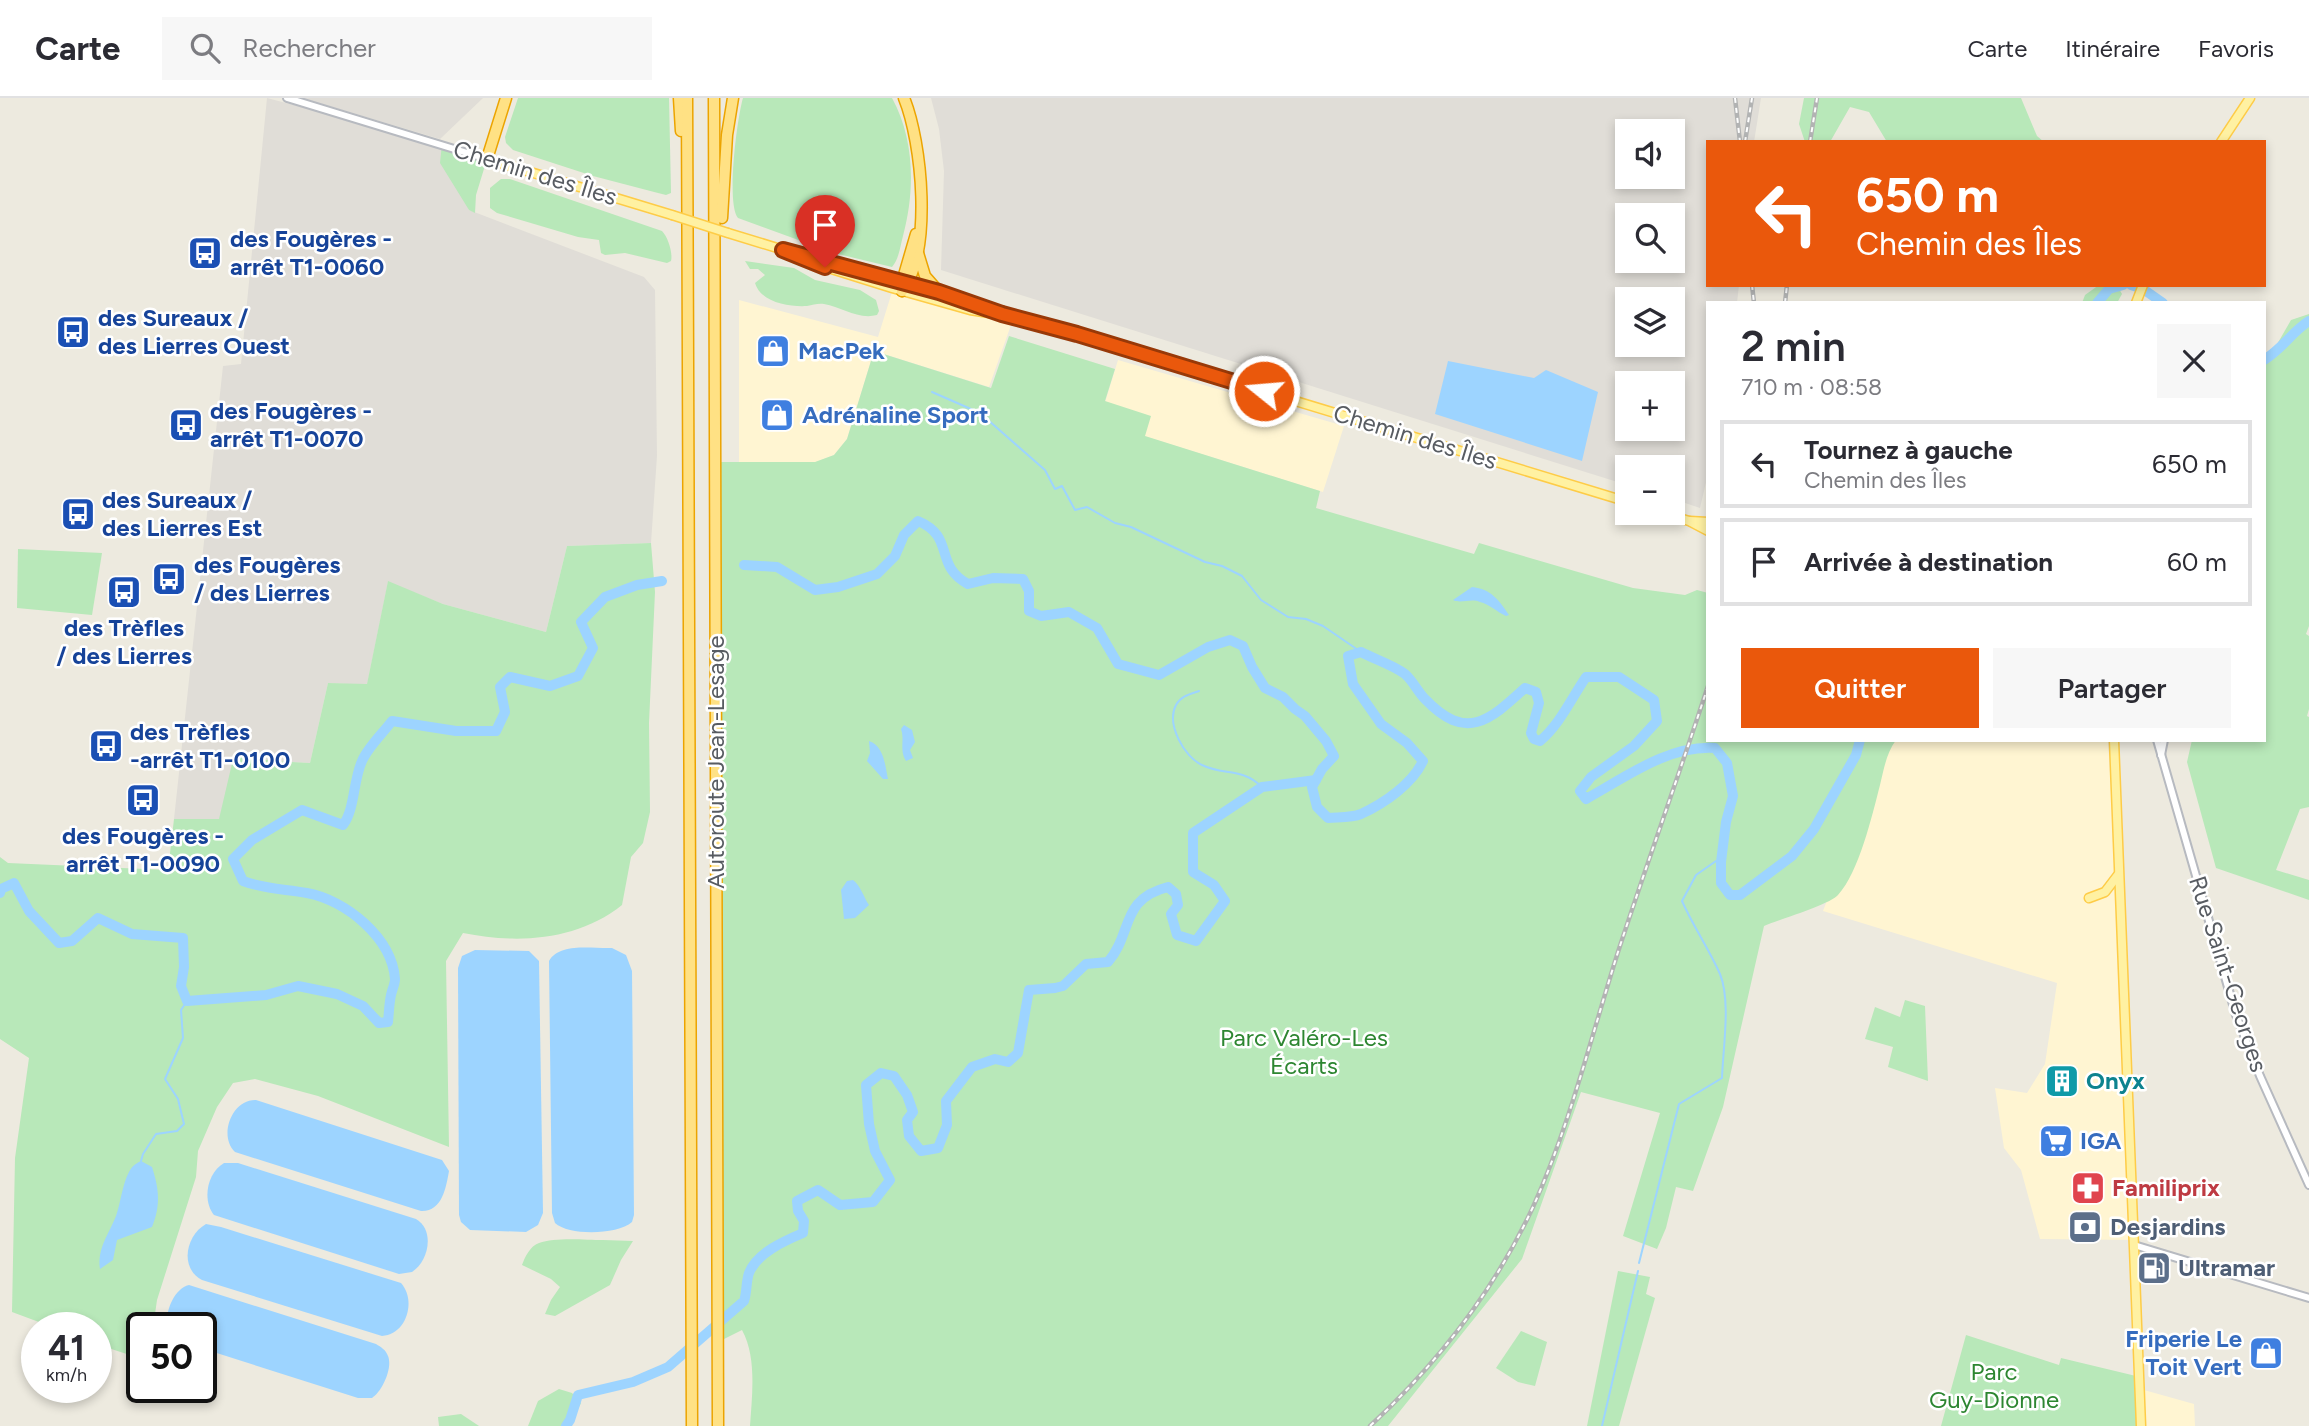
<!DOCTYPE html>
<html lang="fr">
<meta charset="utf-8">
<style>
:root{--surface:#fff;--page:#f7f7f7;--text:#2b2b33;--muted:#7c7c81;--line:#e1e1e2;--accent:#ea580c}
body{margin:0;font-family:Figtree,sans-serif;background:var(--page);color:var(--text);height:100vh;display:flex;flex-direction:column;font-size:26px;white-space:nowrap}
*{box-sizing:border-box;margin:0}
p{font-size:23px;color:var(--muted)}
.icon{flex:none;width:38px;height:38px;fill:none;stroke:currentColor;stroke-width:2;stroke-linecap:round;stroke-linejoin:round}
.map{position:relative;flex:1;overflow:hidden}
.drawer{position:absolute;left:1706px;top:203px;width:560px;height:441px;display:flex;flex-direction:column;background:var(--surface);border-radius:0px;box-shadow:0 4px 10px #0003}
.drawer>*{flex:none}
.guide{position:absolute;left:1706px;top:42px;width:560px;height:147px;border-radius:0px;box-shadow:0 4px 10px #0003;background:#ea580c;color:#fff;overflow:hidden}
.buttons{position:absolute;left:1615px;top:21px;display:grid;gap:14px}
.buttons a{display:grid;place-items:center;width:70px;height:70px;border-radius:0px;background:var(--surface);box-shadow:0 4px 10px #0003;font-size:35px}
.speed{position:absolute;left:21px;top:1214px;display:flex;gap:14px;font-size:35px;font-weight:700;text-align:center}
.speed>*{display:grid;place-content:center;width:91px;height:91px;border-radius:50%;background:var(--surface);box-shadow:0 4px 10px #0003;line-height:1}
.speed small{font-size:18px;font-weight:400}
.speed .limit{border:4px solid #111;border-radius:10px;background:#fff;color:#111}
.pin{position:absolute;display:grid;place-items:center;width:60px;height:60px;color:#fff;margin:-72px -30px;border-radius:50% 50% 50% 0;rotate:-45deg;box-shadow:0 0 7px #0007}
.pin .icon{rotate:45deg}
.me{position:absolute;width:77px;margin:-38px;rotate:287deg;stroke-linejoin:round;filter:drop-shadow(0 0 5px #0008)}
.turn{display:flex;align-items:center;gap:24px;height:147px;padding:0 35px;font-size:32px}
.turn .icon{width:91px;height:91px;stroke-width:2.5}
.turn b{display:block;font-size:49px;line-height:60px}
.round{display:grid;place-items:center;flex:none;width:74px;height:74px;border-radius:0px;background:var(--page)}
.overview{display:flex;align-items:center;justify-content:space-between;height:119px;padding:0 35px}
h1{font-size:42px;font-weight:600;line-height:52px}
.action{display:flex;gap:14px;margin-top:auto;padding:14px 35px}
.action a{flex:1;height:80px;border-radius:0px;background:var(--accent);color:#fff;font-size:28px;font-weight:600;line-height:80px;text-align:center}
.action a+a{background:var(--page);color:var(--text)}
ul{padding:0;list-style:none}
li{display:flex;align-items:center;gap:21px;height:88px;margin:0 14px 10px;padding:0 21px;border:4px solid var(--line);border-radius:0px}
li div{flex:1}
li b{display:block;font-size:26px}
li em{font-style:normal}
header{display:flex;align-items:center;gap:42px;box-sizing:border-box;height:98px;padding:0 35px;background:var(--surface);border-bottom:2px solid var(--line)}
header strong{font-size:33px}
nav{display:flex;gap:38px;margin-inline-start:auto;font-size:24px}
.search{width:490px;height:63px;background:var(--page);display:flex;align-items:center;gap:18px;box-sizing:border-box;padding:0 24px;border-radius:0px;color:var(--muted);font-size:26px}
.map>svg:first-child{display:block}
</style>
<header>
<strong>Carte</strong>
<div class="search"><svg class="icon" aria-label="search" viewBox="0 0 24 24"><circle cx="10" cy="10" r="6"/><path d="M15 15l6 6"/></svg>Rechercher</div>
<nav><a>Carte</a><a>Itinéraire</a><a>Favoris</a></nav>
</header>
<div class="map">
<svg width="2309" height="1328" viewBox="0 0 2309 1328">
<rect width="100%" height="100%" fill="#edeadf"/>
<g fill="#fff5d2">
<path d="M892,194L1011,227L989,289L874,253L847,341L834,357L816,364H739V202L878,239Z"/>
<path d="M1118,262L1344,328L1323,394L1099,324Z"/>
<path d="M1888,642H2108L2138,1142L2040,1141L2021,1072L2004,1050L1995,990L2027,995L2045,966L2057,885L1823,813Z"/>
<path d="M2144,1292L2194,1306L2195,1328H2142Z"/>
</g>
<g fill="#e0ddd7" fill-rule="evenodd">
<path d="M267,0L442,46L469,112L644,179L655,192L657,358L651,445L567,448L546,534L443,506L388,484L367,587L328,585L310,665L273,663L219,721H174L223,268L241,266Z"/>
<path d="M302,0H483L440,41Z"/>
<path d="M931,0H1761L1754,44H1708V187H1739L1737,205H1708V376L1700,410L1673,401V369H1628L1627,387L941,172L944,73L939,31ZM1628,33H1673V79H1628ZM1628,117H1673V163H1628ZM1628,201H1673V247H1628ZM1628,285H1673V331H1628Z"/>
</g>
<g fill="#b8e8b9">
<path d="M518,0H669L671,95L666,97L658,95L593,78L513,52L506,45L505,39Z"/>
<path d="M743,0H892C915,42 915,93 903,138C900,149 899,161 892,169L834,155L738,120C726,106 737,20 743,0Z"/>
<path d="M1804,0H2021L2037,38L2044,44H1887L1869,14L1850,9L1830,44H1805L1799,26Z"/>
<path d="M442,46L487,61L476,97L475,115L469,112L440,65Z"/>
<path d="M501,81H510L662,133C668,139 673,155 671,163L667,165L625,155L605,157L601,155L599,142L578,139L497,115L490,110V90Z"/>
<path d="M745,163L794,170L815,182L860,192L876,202L879,213L877,217C858,222 842,209 824,206C818,205 813,207 807,208C790,209 761,205 755,185L765,177L758,171H750Z"/>
<path d="M2099,187H2117L2122,196L2117,205H2082L2085,197Z"/>
<path d="M2309,216V528L2306,536L2309,538V611L2307,618L2309,619V709L2300,711L2276,772L2309,782V802L2216,770L2187,664L2192,642H2264L2265,256L2276,248L2291,222Z"/>
<path d="M1009,238L1115,271L1105,303L1151,318L1145,338L1320,393L1316,410L1474,456L1479,445L1633,490L1685,497L1697,492L1708,495V642H1896C1886,656 1884,671 1880,687C1872,718 1859,774 1838,797C1831,806 1778,822 1764,828L1723,1009L1693,1093L1676,1089L1666,1130L1657,1151L1623,1138L1660,1015L1581,994L1522,1161L1388,1328H750C752,1298 757,1259 742,1232L718,1244L716,364H815L834,357L847,341L874,253L991,290Z"/>
<path d="M651,445L655,494L649,625L650,714L643,745L631,759L622,807C577,843 517,846 463,835L446,863L449,1049L318,998L255,981L233,985L217,1009L198,1053L196,1079L157,1202L153,1230H142V1261L96,1246V1230H55L12,1214L15,1060L29,960L0,941V759L8,765L168,772L174,721H219L234,657L273,663L310,665L328,585L367,586L388,483L443,506L546,534L567,448Z"/>
<path d="M18,451L102,455L92,517L17,510Z"/>
<path d="M1905,902L1925,908L1928,983L1888,969L1893,949L1865,941L1875,909L1900,919Z"/>
<path d="M603,1142L633,1143L621,1162L610,1187L555,1218L545,1216L551,1202L560,1189L551,1181L522,1167C525,1159 530,1148 539,1145C555,1139 585,1142 603,1142Z"/>
<path d="M1618,1173L1650,1179L1646,1196L1655,1200L1619,1328H1587Z"/>
<path d="M1521,1233L1547,1244L1535,1288L1518,1284L1496,1270Z"/>
<path d="M1966,1237L2059,1267L2061,1260L2136,1278L2138,1328H1941Z"/>
<path d="M559,1291L572,1295L581,1305L569,1328H528L538,1303Z"/>
<path d="M461,1316L479,1328H439L438,1319Z"/>
</g>
<g fill="#9dd4ff">
<path d="M1448,263L1534,280L1546,272L1598,294L1582,363L1435,316Z"/>
<path d="M1472,489C1491,491 1499,502 1509,517L1506,518C1497,514 1489,506 1480,504C1471,500 1461,506 1453,502Z"/>
<path d="M904,627L912,632L915,644L910,652L913,660L906,663C899,652 905,642 901,631Z"/>
<path d="M869,643C884,648 885,667 888,681H883L867,663L870,655Z"/>
<path d="M853,782C861,788 864,800 869,807L855,820L844,821L841,792L847,783Z"/>
<path d="M612,850L626,857L632,873L634,1117L632,1124C617,1137 569,1138 555,1125L552,1115L549,863C560,844 593,851 612,850Z"/>
<path d="M475,852L529,853L539,863L543,1115L538,1127L526,1134L470,1132L461,1124L459,1117L458,870L462,858Z"/>
<path d="M256,1002L442,1062L449,1073C446,1090 442,1114 421,1113L235,1054C218,1038 232,1001 256,1002Z"/>
<path d="M141,1063L152,1069C159,1091 161,1107 152,1129L117,1142L113,1162L100,1171C97,1150 109,1136 116,1118C121,1104 122,1087 129,1074C132,1068 135,1066 141,1063Z"/>
<path d="M224,1065H238L416,1121C435,1132 429,1163 412,1174L399,1176L214,1117C202,1102 207,1075 224,1065Z"/>
<path d="M206,1126L221,1129L401,1185C417,1203 406,1237 382,1238L202,1182C179,1170 186,1137 206,1126Z"/>
<path d="M189,1187L376,1246C381,1249 386,1252 388,1258C393,1270 382,1294 372,1300H358L201,1250V1230H167C165,1215 173,1191 189,1187Z"/>
</g>
<g fill="none" stroke-linecap="round" stroke-linejoin="round">
<g stroke="#9dd4ff" stroke-width="2">
<path d="M932,294L980,315L1045,372L1055,391L1062,388L1075,412L1087,409L1115,425L1131,429L1205,464L1222,468L1242,478L1261,502L1288,519L1306,521L1323,528L1361,554"/>
<path d="M1199,593C1190,596 1181,598 1176,607C1166,626 1184,659 1202,667C1224,678 1241,669 1262,689"/>
<path d="M141,1063L143,1056L156,1036L177,1033L184,1026L178,1001L165,981L183,940L181,912L187,903"/>
<path d="M1639,1165L1679,1006L1722,980C1723,950 1731,903 1720,876C1709,851 1693,828 1682,803L1696,777L1716,763L1721,764"/>
<path d="M1602,1328L1638,1173"/>
</g>
<g stroke="#9dd4ff" stroke-width="10">
<path d="M2131,187L2143,191L2163,205"/>
<path d="M2097,205L2109,191L2123,187"/>
<path d="M2264,262C2283,250 2291,235 2309,223"/>
<path d="M744,467L777,469L815,492L838,489L877,476L895,458L904,437L918,423C956,439 933,467 968,486L993,480L1023,481L1029,493V513L1041,518L1069,514L1097,530L1118,566L1159,577L1208,549L1230,542L1243,548L1252,569L1265,590L1283,599L1295,611L1305,618L1326,643L1334,658L1322,671L1312,689L1317,709L1328,720C1338,719 1351,720 1361,716C1385,705 1412,686 1423,663L1407,645L1381,626L1353,586L1348,558L1361,554C1374,561 1393,567 1405,576C1413,583 1418,594 1425,601C1466,644 1489,623 1525,590L1536,594L1539,605L1531,635L1534,641L1540,643C1560,626 1571,601 1586,579H1619L1654,602L1657,623L1634,648L1591,679L1580,693L1586,701C1626,679 1668,647 1715,650L1727,665L1733,698L1726,724L1721,764V785L1730,797H1740L1792,758L1814,731L1856,657L1860,642"/>
<path d="M0,795L1,791L14,785L29,813L59,845L72,843L98,820L132,836L183,840L184,869L181,888L187,903L266,897L298,888L337,896L363,908L379,925L388,924C389,915 389,906 391,897C392,892 395,886 395,881C392,840 346,802 307,795C285,791 264,791 243,783L233,761L252,742L302,712L343,727C355,711 353,683 362,663C368,649 383,635 392,623L456,633H496L505,614L500,589L510,579L550,588L578,578L593,550L581,524L605,499L637,487L662,483"/>
<path d="M566,1328L570,1322L578,1297L633,1284L668,1269L744,1203C747,1195 746,1183 749,1175C757,1155 784,1143 803,1135L804,1123L798,1113L797,1103L818,1092L840,1107L873,1104L890,1082L875,1053L869,1026L866,987L881,975L894,978L907,997L913,1014L907,1022L909,1038L921,1053L938,1050L947,1027L946,1003L972,969L995,961L1008,964L1018,955L1029,892L1055,890L1063,888L1086,866L1108,864C1133,835 1120,801 1168,789L1176,796L1178,807L1171,816L1177,837L1196,843L1225,803L1214,787L1193,774V735L1262,689L1316,682"/>
</g>
<g stroke="#b7bac0" stroke-width="10">
<g id="minor">
<path d="M287,0L487,61"/>
<path d="M2157,642L2236,917L2260,978L2309,1087"/>
<path d="M2161,657L2164,642"/>
<path d="M2134,1147L2309,1200"/>
</g>
</g>
<g stroke="#fecc47" stroke-width="11">
<g id="major">
<path d="M2221,44L2250,0"/>
<path d="M487,61L672,117"/>
<path d="M728,135L787,153"/>
<path d="M783,152L825,169L892,190L970,212L1002,217L1068,234L1628,404"/>
<path d="M817,161L939,194L989,212"/>
<path d="M2136,205L2143,187"/>
<path d="M1663,415L1689,423L1708,433"/>
<path d="M1690,423L1708,424"/>
<path d="M2114,642L2141,1328"/>
<path d="M2089,800L2105,794L2118,777"/>
</g>
</g>
<g stroke="#eca400" stroke-width="13">
<g id="highway">
<path d="M679,0L681,33"/>
<path d="M687,0L692,1328"/>
<path d="M714,0L718,1328"/>
<path d="M487,61L506,0"/>
<path d="M722,120L727,37L733,0"/>
<path d="M918,155L925,178L939,194"/>
<path d="M902,193C933,154 922,44 904,0"/>
<path d="M902,193V184L916,136"/>
</g>
</g>
<use href="#minor" stroke="#fff" stroke-width="6"/>
<use href="#major" stroke="#fff1a2" stroke-width="8"/>
<use href="#highway" stroke="#ffe184" stroke-width="10"/>
<g stroke="#b2b3b3" stroke-width="4.5">
<g id="rail">
<path d="M1735,0L1740,44"/>
<path d="M1745,44L1752,0"/>
<path d="M1810,44L1817,0"/>
<path d="M1752,187L1754,205"/>
<path d="M1785,205L1787,187"/>
<path d="M1370,1328C1437,1266 1494,1193 1533,1109C1570,1027 1591,939 1618,854C1647,765 1679,677 1708,588"/>
</g>
</g>
<use href="#rail" stroke="#fff" stroke-width="2" stroke-dasharray="5" stroke-linecap="butt"/>
<g stroke="#fecc47" stroke-width="11" stroke-linecap="butt">
<path id="major-bridge" d="M672,117L728,135"/>
</g>
<use href="#major-bridge" stroke="#fff1a2" stroke-width="8"/>
</g>
<g fill="none" stroke-linecap="round" stroke-linejoin="round">
<g stroke="#983908" stroke-width="18">
<path id="route" d="M825,169L783,152L939,194L1002,216L1077,236L1264,293"/>
</g>
<use href="#route" stroke="#ea580c" stroke-width="12"/>
</g>
<defs>
<g id="bus-square" transform="scale(1.75)"><rect x="-9" y="-9" width="18" height="18" rx="4" fill="#1a4fb4" stroke="#fff"/><path d="M-5-6H5V4H4V6H2V4H-2V6H-4V4H-5ZM-3.5-4V0h7V-4ZM-3.5 1.2v1.5H-2V1.2ZM2 1.2v1.5H3.5V1.2Z" fill="#fff"/></g>
<g id="shop-square" transform="scale(1.75)"><rect x="-9" y="-9" width="18" height="18" rx="4" fill="#3f7fe0" stroke="#fff"/><path d="M-5-2.5h2.3a2.7 3.5 0 0 1 5.4 0H5L5.5 6h-11ZM-1.5-2.5h3a1.5 2.3 0 0 0-3 0Z" fill="#fff"/></g>
<g id="building-square" transform="scale(1.75)"><rect x="-9" y="-9" width="18" height="18" rx="4" fill="#0f9aa8" stroke="#fff"/><path d="M-4-6H4V6H1V3H-1V6H-4ZM-2.5-4.3h1.7v1.8h-1.7ZM.8-4.3h1.7v1.8H.8ZM-2.5-1h1.7V.8h-1.7ZM.8-1h1.7V.8H.8Z" fill="#fff"/></g>
<g id="supermarket-square" transform="scale(1.75)"><rect x="-9" y="-9" width="18" height="18" rx="4" fill="#3f7fe0" stroke="#fff"/><path d="M-6-5.5h2.5l.6 2H6L4.5 2H-2.5L-4.4-4H-6ZM-1.5 3.2a1.3 1.3 0 1 0 .1 0ZM3 3.2a1.3 1.3 0 1 0 .1 0Z" fill="#fff"/></g>
<g id="pharmacy-square" transform="scale(1.75)"><rect x="-9" y="-9" width="18" height="18" rx="4" fill="#e0444e" stroke="#fff"/><path d="M-2-6h4v4h4v4h-4v4h-4v-4h-4v-4h4Z" fill="#fff"/></g>
<g id="bank-square" transform="scale(1.75)"><rect x="-9" y="-9" width="18" height="18" rx="4" fill="#5c6f8a" stroke="#fff"/><path d="M-6-4H6V4H-6ZM0-2.3a2.3 2.3 0 1 0 0 4.6a2.3 2.3 0 1 0 0-4.6Z" fill="#fff"/></g>
<g id="fuel-square" transform="scale(1.75)"><rect x="-9" y="-9" width="18" height="18" rx="4" fill="#5c6f8a" stroke="#fff"/><path d="M-5.5-6h7V0h2V4h1.3V-2.5L3-4.5l.8-.8L6-3V5H2.5V1h-1V6h-7ZM-4.2-4.7v3.2H.2V-4.7Z" fill="#fff"/></g>
</defs>
<g fill-rule="evenodd">
<use href="#bus-square" x="205" y="155"/>
<use href="#bus-square" x="73" y="234"/>
<use href="#shop-square" x="773" y="253"/>
<use href="#shop-square" x="777" y="317"/>
<use href="#bus-square" x="186" y="327"/>
<use href="#bus-square" x="78" y="416"/>
<use href="#bus-square" x="169" y="481"/>
<use href="#bus-square" x="124" y="494"/>
<use href="#bus-square" x="106" y="648"/>
<use href="#bus-square" x="143" y="702"/>
<use href="#building-square" x="2062" y="983"/>
<use href="#supermarket-square" x="2056" y="1043"/>
<use href="#pharmacy-square" x="2088" y="1090"/>
<use href="#bank-square" x="2085" y="1129"/>
<use href="#fuel-square" x="2154" y="1170"/>
<use href="#shop-square" x="2266" y="1255"/>
</g>
<g text-anchor="middle" stroke-width="5" stroke-linejoin="round" paint-order="stroke">
<g font-size="24" fill="#585c62" stroke="#fff">
<text transform="translate(535 75) rotate(17)" y="8">Chemin des Îles</text>
<text transform="translate(1415 339) rotate(17)" y="8">Chemin des Îles</text>
<text transform="translate(716 664) rotate(-90)" y="8">Autoroute Jean-Lesage</text>
<text transform="translate(2228 876) rotate(72)" y="8">Rue Saint-Georges</text>
</g>
<g font-size="24" font-weight="bold" fill="#164399" stroke="#fff" text-anchor="start">
<text x="230" y="149">des Fougères -<tspan x="230" dy="28">arrêt T1-0060</tspan></text>
<text x="98" y="228">des Sureaux /<tspan x="98" dy="28">des Lierres Ouest</tspan></text>
<text x="210" y="321">des Fougères -<tspan x="210" dy="28">arrêt T1-0070</tspan></text>
<text x="102" y="410">des Sureaux /<tspan x="102" dy="28">des Lierres Est</tspan></text>
<text x="194" y="475">des Fougères<tspan x="194" dy="28">/ des Lierres</tspan></text>
<text x="124" y="538" text-anchor="middle">des Trèfles<tspan x="124" dy="28">/ des Lierres</tspan></text>
<text x="130" y="642">des Trèfles<tspan x="130" dy="28">-arrêt T1-0100</tspan></text>
<text x="143" y="746" text-anchor="middle">des Fougères -<tspan x="143" dy="28">arrêt T1-0090</tspan></text>
</g>
<g font-size="24" font-weight="bold" fill="#366cbe" stroke="#fff" text-anchor="start">
<text x="798" y="261">MacPek</text>
<text x="802" y="325">Adrénaline Sport</text>
<text x="2080" y="1051">IGA</text>
<text x="2242" y="1249" text-anchor="end">Friperie Le<tspan x="2242" dy="28">Toit Vert</tspan></text>
</g>
<g font-size="24" fill="#2d8631" stroke="#fff">
<text x="1304" y="948">Parc Valéro-Les<tspan x="1304" dy="28">Écarts</tspan></text>
<text x="1994" y="1282">Parc<tspan x="1994" dy="28">Guy-Dionne</tspan></text>
</g>
<g font-size="24" font-weight="bold" fill="#0d838f" stroke="#fff" text-anchor="start">
<text x="2086" y="991">Onyx</text>
</g>
<g font-size="24" font-weight="bold" fill="#be3a42" stroke="#fff" text-anchor="start">
<text x="2112" y="1098">Familiprix</text>
</g>
<g font-size="24" font-weight="bold" fill="#4e5e75" stroke="#fff" text-anchor="start">
<text x="2110" y="1137">Desjardins</text>
<text x="2178" y="1178">Ultramar</text>
</g>
</g>
</svg>
<div class="buttons">
<a><svg class="icon" aria-label="sound" viewBox="0 0 24 24"><path d="M4 9h4l5-4v14l-5-4H4zM17 9q2 3 0 6"/></svg></a>
<a><svg class="icon" aria-label="search" viewBox="0 0 24 24"><circle cx="10" cy="10" r="6"/><path d="M15 15l6 6"/></svg></a>
<a><svg class="icon" aria-label="layers" viewBox="0 0 24 24"><path d="M12 4l9 5-9 5-9-5zM3 14l9 5 9-5"/></svg></a>
<a>+</a>
<a>−</a>
</div>
<div class="speed"><div>41<small>km/h</small></div><div class="limit">50</div></div>
<div class="pin" style="left:825px;top:169px;background:#d93025"><svg class="icon" aria-label="arrive" viewBox="0 0 24 24"><path d="M6 21V4h12l-3 4 3 4H6"/></svg></div>
<svg class="me" style="left:1264px;top:293px" viewBox="-20 -20 40 40"><circle r="17" fill="#ea580c" stroke="#fff" stroke-width="3"/><path d="M0-11L8 9 0 5-8 9z" fill="#fff"/></svg>
<div class="guide">
<div class="turn"><svg class="icon" aria-label="left" viewBox="0 0 24 24"><path d="M17 20v-9H6M10 6l-5 5 5 5"/></svg><div><b>650 m</b>Chemin des Îles</div></div>
</div>
<section class="drawer">
<div class="overview"><div><h1>2 min</h1><p>710 m · 08:58</p></div><a class="round"><svg class="icon" aria-label="close" viewBox="0 0 24 24"><path d="M6 6l12 12M18 6L6 18"/></svg></a></div>
<ul>
<li><svg class="icon" aria-label="left" viewBox="0 0 24 24"><path d="M17 20v-9H6M10 6l-5 5 5 5"/></svg><div><b>Tournez à gauche</b><p>Chemin des Îles</p></div><em>650 m</em></li>
<li><svg class="icon" aria-label="arrive" viewBox="0 0 24 24"><path d="M6 21V4h12l-3 4 3 4H6"/></svg><div><b>Arrivée à destination</b></div><em>60 m</em></li>
</ul>
<div class="action"><a>Quitter</a><a>Partager</a></div>
</section>
</div>
